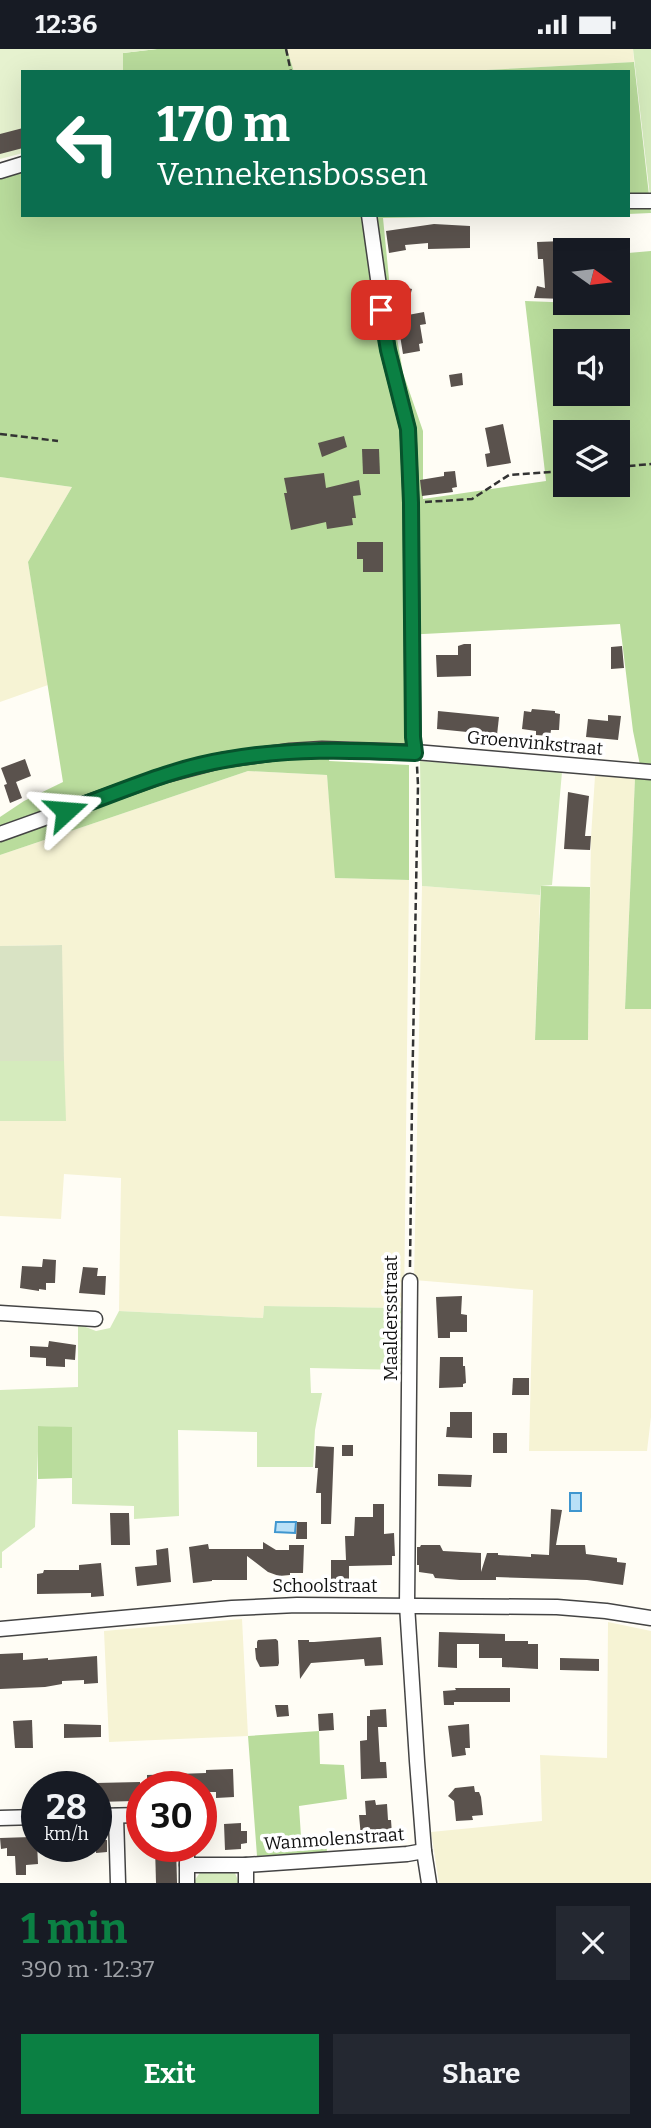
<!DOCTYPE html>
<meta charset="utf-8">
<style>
:root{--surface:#171b24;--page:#242831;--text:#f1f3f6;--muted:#9ea1a6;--accent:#0b8043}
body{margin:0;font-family:Bitter,serif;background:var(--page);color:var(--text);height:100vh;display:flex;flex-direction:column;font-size:26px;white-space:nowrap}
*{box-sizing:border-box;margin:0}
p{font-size:23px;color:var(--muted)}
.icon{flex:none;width:38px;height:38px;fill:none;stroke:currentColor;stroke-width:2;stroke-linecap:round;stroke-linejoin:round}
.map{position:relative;height:1834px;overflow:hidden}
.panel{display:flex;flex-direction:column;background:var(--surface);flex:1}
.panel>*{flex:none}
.top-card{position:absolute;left:21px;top:21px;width:609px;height:147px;border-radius:0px;box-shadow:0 7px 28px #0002;background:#0b6e4f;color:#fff;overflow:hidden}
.needle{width:46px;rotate:104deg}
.tools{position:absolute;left:553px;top:189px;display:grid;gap:14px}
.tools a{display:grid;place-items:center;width:77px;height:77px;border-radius:0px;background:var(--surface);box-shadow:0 7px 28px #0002;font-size:35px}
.speed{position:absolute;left:21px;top:1722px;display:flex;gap:14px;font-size:35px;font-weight:700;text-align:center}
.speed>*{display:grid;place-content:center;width:91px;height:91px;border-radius:50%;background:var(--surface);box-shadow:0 7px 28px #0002;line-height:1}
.speed small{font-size:18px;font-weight:400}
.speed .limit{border:10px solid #d22;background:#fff;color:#111}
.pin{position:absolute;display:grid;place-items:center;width:60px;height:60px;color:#fff;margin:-30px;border-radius:14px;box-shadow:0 4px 10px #0006}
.me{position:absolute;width:77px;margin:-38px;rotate:71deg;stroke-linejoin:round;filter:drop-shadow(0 0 5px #0008)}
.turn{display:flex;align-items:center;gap:24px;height:147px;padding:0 21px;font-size:32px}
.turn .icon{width:91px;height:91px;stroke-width:2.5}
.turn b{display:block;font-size:49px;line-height:60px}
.round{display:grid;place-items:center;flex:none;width:74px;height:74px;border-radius:0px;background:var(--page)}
.summary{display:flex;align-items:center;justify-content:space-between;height:119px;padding:0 21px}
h1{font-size:42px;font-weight:700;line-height:52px;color:var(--accent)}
.action{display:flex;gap:14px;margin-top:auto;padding:14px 21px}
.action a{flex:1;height:80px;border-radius:0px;background:var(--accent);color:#fff;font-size:28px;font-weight:700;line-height:80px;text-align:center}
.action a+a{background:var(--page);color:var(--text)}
.status{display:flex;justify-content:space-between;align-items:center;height:49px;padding:0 35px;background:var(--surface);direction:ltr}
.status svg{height:19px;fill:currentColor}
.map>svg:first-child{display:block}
</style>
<div class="status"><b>12:36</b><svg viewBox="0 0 49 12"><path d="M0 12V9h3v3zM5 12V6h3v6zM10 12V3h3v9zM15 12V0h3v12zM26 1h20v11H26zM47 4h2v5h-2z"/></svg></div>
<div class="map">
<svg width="651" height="1834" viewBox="0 0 651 1834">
<rect width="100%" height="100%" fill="#fffdf5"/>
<g fill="#f6f3d4">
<path d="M287,0H633L634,13L448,23H294Z"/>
<path d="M0,428L72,438L28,513L48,636L0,653Z"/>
<path d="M248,722L327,726L336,829L409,831L404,1259L264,1257L263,1269L119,1262L121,1129L64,1125L61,1170L0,1167V1072H65L61,896L0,897V806Z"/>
<path d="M595,727L635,729L625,959L651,960V1368L647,1402H529L533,1241L414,1231L422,837L540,846L535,990L588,991L591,788Z"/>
<path d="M242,1570L248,1687L109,1693L104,1582Z"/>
<path d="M608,1573L651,1582V1834H439L431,1783L542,1772L540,1706L607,1709Z"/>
</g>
<g fill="#d5ebbd">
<path d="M633,0H651V148H650Z"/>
<path d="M420,712L562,723L552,836L541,837L540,846L422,837Z"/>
<path d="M0,1012H64L66,1072H0Z"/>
<path d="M264,1257L404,1259V1321L310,1319L311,1344H322L315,1381L313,1418H257V1383L178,1381L179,1467L134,1470V1457L72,1455V1379L39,1377L35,1478L2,1503V1519H0V1341L78,1338V1275L96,1282L110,1279L119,1262L263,1269Z"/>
<path d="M224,1821L235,1824L239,1834H193L201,1822Z"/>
</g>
<g fill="#b9dc9c" fill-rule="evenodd">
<path d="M157,0H287L294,23H123V4Z"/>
<path d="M634,13L651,164L628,165V23H448Z"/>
<path d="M23,119V166H537L383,169L392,260L403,324L423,382V450L546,432L525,252L629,256L628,204L651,202V716H640L633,682L620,575L404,586L407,695L332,692L329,712L409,716V831L335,829L327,726L248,722L0,806V768L24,752L63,733L28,513L72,438L0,428V126ZM565,292H618V345H565ZM565,383H618V436H565Z"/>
<path d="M635,729L651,731V960H625Z"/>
<path d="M541,837L590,838L588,991H535Z"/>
<path d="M38,1377L72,1378V1429L38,1430Z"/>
<path d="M319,1682L320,1715L344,1716L347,1750L299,1757L301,1788L326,1787L327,1803L257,1807L248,1687Z"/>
</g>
<path fill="#d9e3c4" d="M62,896L64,1012H0V897Z"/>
<path fill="#e6f2cf" d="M0,0H157L123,4V23H23V104L0,110Z"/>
<g fill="#b9e0f7" stroke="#3f96cf" stroke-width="2">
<rect x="570" y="1444" width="11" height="18"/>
<path d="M276,1473H296L295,1484L275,1483Z"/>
</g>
<g fill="#5a524d">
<path d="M23,79V99L0,105V85Z"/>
<path d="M434,175L470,177V199L428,200V194L405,196L406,201L389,204L386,182Z"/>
<path d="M564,192H565V209L553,210L558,242L565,245V250L534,249L537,237L545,239L543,210H538L537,193Z"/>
<path d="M395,236L412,240L409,251L393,246Z"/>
<path d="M424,263L426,275L420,276L423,294L419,295L420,302L403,305L397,268Z"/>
<path d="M462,324L463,336L451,338L449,326Z"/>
<path d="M503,375L511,414L487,418L485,405L490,404L485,379Z"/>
<path d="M344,387L347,398L322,408L318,394Z"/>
<path d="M362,400H379L380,425H363Z"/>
<path d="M455,422L457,438L452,439L453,443L422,447L420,431L444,427V423Z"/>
<path d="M324,424L326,439L359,431L361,446L353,447L356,469H352L353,476L327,480L326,473L291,481L284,444H287L284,429Z"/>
<path d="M357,493H383V523H363V510H357Z"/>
<path d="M464,595H471V627L437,628L436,606H458V597Z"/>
<path d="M622,597L624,619L611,620V598Z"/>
<path d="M532,660L555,662V664L560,665L559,681H551L550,687L536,686V682L522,680L524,662L531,663Z"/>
<path d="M438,662L499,668L497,686L437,680Z"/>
<path d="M608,666L621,667L618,691L586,688L588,670L608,672Z"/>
<path d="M25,710L31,727L16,733L22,749L10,754L4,736L7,735L1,719Z"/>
<path d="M568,743L589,747L585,787H591L590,801L564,800Z"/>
<path d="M43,1210L56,1211L55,1234H46V1241L39,1240V1242L20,1239L22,1217L42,1218Z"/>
<path d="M83,1218L98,1219L97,1227H106L105,1246L79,1244Z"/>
<path d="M462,1247L461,1265L467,1266V1283H450V1289H438L436,1248Z"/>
<path d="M49,1292L76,1296L75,1311L65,1310V1318L46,1317V1309L30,1308V1297L48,1298Z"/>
<path d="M440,1308H463V1317H465L466,1334L463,1335V1338L439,1339Z"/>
<path d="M513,1329H529V1346H512Z"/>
<path d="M450,1363H472V1389L446,1388L447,1378H450Z"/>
<rect x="493" y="1384" width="14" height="20"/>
<rect x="342" y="1396" width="11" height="11"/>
<path d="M316,1397L334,1398L331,1475H321V1444H316L318,1419H315Z"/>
<path d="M438,1425L472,1426L471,1438L438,1437Z"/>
<path d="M373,1455H384V1485L394,1484L395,1507H392V1516L349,1517V1531L331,1532V1511H346L345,1487H354L355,1468H373Z"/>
<path d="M551,1460L562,1461L556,1496H585L586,1505L617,1509V1513L626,1514L623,1536L587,1531L524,1529L496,1528V1531H460L435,1529L433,1525L419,1523V1516H417V1498H420L421,1496H440L443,1502L481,1504V1523L487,1504H498V1506L531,1508V1505L549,1506Z"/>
<path d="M110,1464H129L130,1496H111Z"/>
<path d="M297,1473H307V1490H296Z"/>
<path d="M263,1493L276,1501H289V1496H304L303,1524H290V1526L279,1527L268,1523L247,1507V1531H212V1532L193,1534L189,1498L208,1495L209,1500H263Z"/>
<path d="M168,1499L171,1533L137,1537L135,1518L157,1516L156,1501Z"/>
<path d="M101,1514L104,1547L91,1548V1544L37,1545V1525L43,1524L44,1521H79V1516Z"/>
<path d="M439,1583L505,1585V1592H528V1595H538V1620L502,1618V1609H479V1595H457V1619L438,1618Z"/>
<path d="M381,1588L383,1616L365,1617L364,1610L311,1614L300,1630L298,1591H309V1593H314Z"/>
<path d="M276,1590L278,1592L279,1614L278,1617L260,1618L256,1610L255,1599H257V1593L258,1591Z"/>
<path d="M23,1604V1611L48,1609V1611L97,1607L98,1634L84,1635V1631L62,1632V1635L45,1638L0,1640V1605Z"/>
<path d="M560,1609L599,1610V1622L560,1621Z"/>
<path d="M455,1639H510V1653H454V1656H444L443,1642L456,1641Z"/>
<path d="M275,1656H288L289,1667L277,1668Z"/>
<path d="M386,1660L387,1678H378L380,1713H386L387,1729L361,1730L360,1692L367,1691V1667H370V1661Z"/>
<path d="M333,1664L334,1681L319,1682L318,1665Z"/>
<path d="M32,1671L33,1699H15L13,1672Z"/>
<path d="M64,1675L101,1676V1688L64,1689Z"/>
<path d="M469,1675L470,1699H465L466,1706L452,1708L448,1677Z"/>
<path d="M233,1720L234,1748L216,1749V1743H201V1738H147V1726L206,1724V1721Z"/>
<path d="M140,1733L141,1745H135V1752L96,1753V1734Z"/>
<path d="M474,1737L475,1743H479L481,1748L483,1766L472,1767L473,1771L456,1772L454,1752L448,1747L455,1739Z"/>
<path d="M375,1751L376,1756L387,1755L388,1771H391L392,1785L361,1788L359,1766H366L365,1752Z"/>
<path d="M241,1774V1782H247V1794L241,1795V1800L225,1801L224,1775Z"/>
<path d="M31,1788V1794H37L38,1815L26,1816V1826H16L15,1807H7V1799L1,1800L0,1789Z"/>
<path d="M96,1791H107V1803L96,1804Z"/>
<path d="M155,1797H176L177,1834H156Z"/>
</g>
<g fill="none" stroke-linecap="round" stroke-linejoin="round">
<g stroke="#444" stroke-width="17">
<g id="minor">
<path d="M0,122L23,115"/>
<path d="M628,152H651"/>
<path d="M369,166L388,301L408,380L411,454L413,688L415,703"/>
<path d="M0,785L162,727L223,711L290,702L322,700L415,703L651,723"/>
<path d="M410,1232L407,1556L417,1712L424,1802L429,1834"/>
<path d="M0,1264L95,1270"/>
<path d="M0,1580L232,1559L297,1556L557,1558L606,1562L651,1569"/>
<path d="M96,1767L142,1766"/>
<path d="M116,1767L118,1834"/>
<path d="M0,1769L37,1768"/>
<path d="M187,1797V1834"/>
<path d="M187,1816H246L407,1805L424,1802"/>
<path d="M246,1816V1834"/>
</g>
</g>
<g stroke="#333" stroke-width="2.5" stroke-dasharray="7 3.5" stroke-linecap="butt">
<path d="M286,0L291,23"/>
<path d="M0,385L58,392"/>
<path d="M618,418L651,415"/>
<path d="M425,453L472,450L509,426L565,422"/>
<path d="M410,1218L412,1052L418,736L417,717"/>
</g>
<use href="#minor" stroke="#fff" stroke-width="14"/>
</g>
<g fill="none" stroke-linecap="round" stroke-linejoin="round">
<g stroke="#07532c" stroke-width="18">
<path id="route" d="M66,762C118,744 169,720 224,711C289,699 349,701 415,704L413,688L411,454L408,380L388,301L381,261"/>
</g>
<use href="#route" stroke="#0b8043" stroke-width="12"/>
</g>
<g text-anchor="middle" stroke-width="7" stroke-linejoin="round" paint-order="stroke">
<g font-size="18" fill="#111" stroke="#fff">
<text transform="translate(535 694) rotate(5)" y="6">Groenvinkstraat</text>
<text transform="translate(391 1269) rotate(-90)" y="6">Maaldersstraat</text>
<text x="325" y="1543">Schoolstraat</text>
<text transform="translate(334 1790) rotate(-4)" y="6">Wanmolenstraat</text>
</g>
</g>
</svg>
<div class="tools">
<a><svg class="needle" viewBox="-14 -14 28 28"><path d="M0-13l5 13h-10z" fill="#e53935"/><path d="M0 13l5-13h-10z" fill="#9ea1a6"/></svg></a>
<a><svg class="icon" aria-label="sound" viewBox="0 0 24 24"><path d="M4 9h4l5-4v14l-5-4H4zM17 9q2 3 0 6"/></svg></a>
<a><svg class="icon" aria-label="layers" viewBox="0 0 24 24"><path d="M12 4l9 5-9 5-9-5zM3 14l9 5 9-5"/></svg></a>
</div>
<div class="speed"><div>28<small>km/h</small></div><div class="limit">30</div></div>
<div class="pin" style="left:381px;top:261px;background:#d93025"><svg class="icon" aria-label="arrive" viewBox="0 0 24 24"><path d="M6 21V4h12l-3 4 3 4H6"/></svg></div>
<svg class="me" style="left:66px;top:762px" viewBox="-20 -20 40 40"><path d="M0-17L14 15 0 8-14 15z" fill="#0b8043" stroke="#fff" stroke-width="4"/></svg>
<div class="top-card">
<div class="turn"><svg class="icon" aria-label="left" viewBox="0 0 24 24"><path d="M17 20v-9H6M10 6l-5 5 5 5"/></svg><div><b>170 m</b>Vennekensbossen</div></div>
</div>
</div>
<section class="panel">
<div class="summary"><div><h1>1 min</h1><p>390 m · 12:37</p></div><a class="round"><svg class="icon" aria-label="close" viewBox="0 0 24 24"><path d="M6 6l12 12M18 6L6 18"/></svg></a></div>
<div class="action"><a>Exit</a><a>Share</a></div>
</section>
